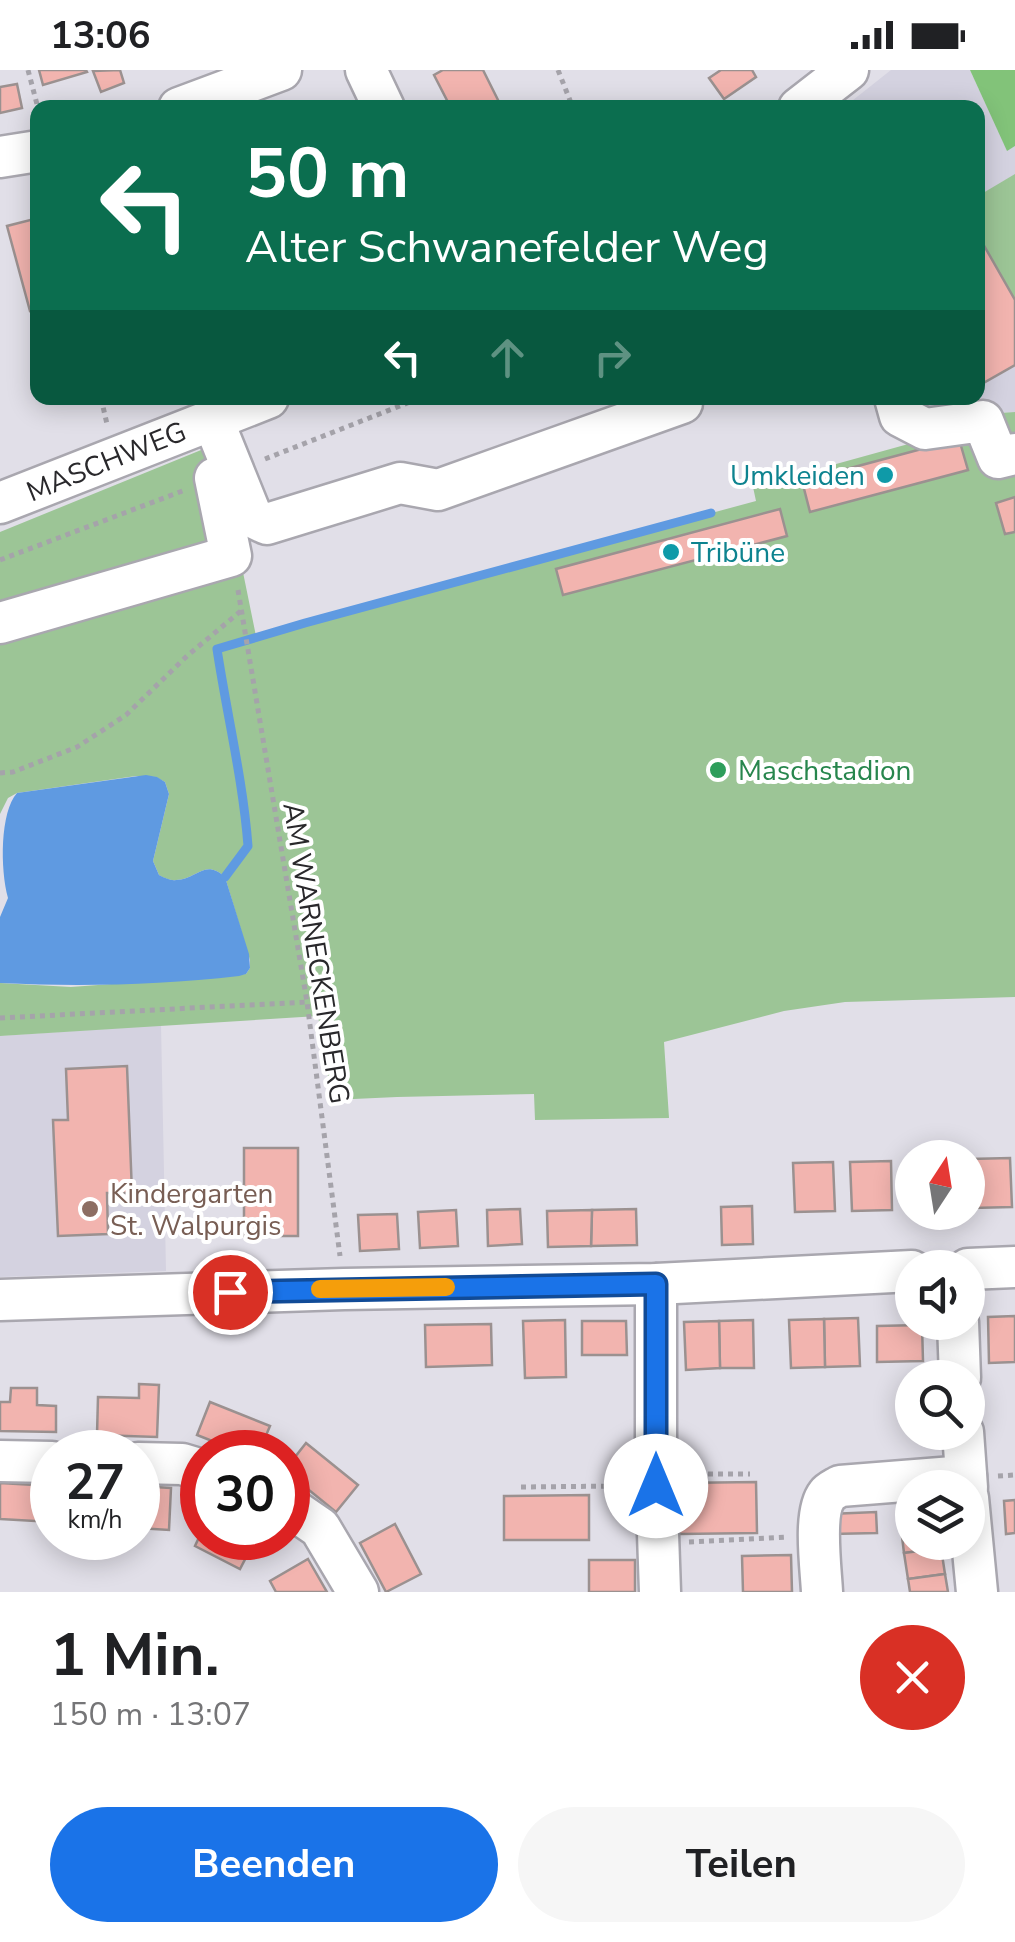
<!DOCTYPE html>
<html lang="de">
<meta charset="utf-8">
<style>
:root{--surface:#fff;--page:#f6f6f6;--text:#202124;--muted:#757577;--accent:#1a73e8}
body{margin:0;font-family:"Nunito Sans",sans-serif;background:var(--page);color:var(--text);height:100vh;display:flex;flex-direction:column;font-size:38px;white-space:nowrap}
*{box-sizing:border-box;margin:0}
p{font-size:32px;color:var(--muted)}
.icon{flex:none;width:55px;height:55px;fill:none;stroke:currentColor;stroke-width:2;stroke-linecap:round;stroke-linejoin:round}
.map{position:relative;height:1522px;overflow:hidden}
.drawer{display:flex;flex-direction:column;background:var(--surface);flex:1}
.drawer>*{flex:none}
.banner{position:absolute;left:30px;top:30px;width:955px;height:305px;border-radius:20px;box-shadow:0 5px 25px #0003;background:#0b6e4f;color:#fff;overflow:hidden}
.needle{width:65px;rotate:12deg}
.fabs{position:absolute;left:895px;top:1070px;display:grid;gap:20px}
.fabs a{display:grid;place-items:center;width:90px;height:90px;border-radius:50%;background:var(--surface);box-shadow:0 5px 25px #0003;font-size:50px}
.speed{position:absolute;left:30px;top:1360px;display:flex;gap:20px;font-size:50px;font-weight:700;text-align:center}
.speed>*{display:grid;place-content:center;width:130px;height:130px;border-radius:50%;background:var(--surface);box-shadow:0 5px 25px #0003;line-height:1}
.speed small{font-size:25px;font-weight:400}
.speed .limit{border:15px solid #d22;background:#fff;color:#111}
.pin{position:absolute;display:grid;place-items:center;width:85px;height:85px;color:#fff;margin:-42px;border:5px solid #fff;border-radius:50%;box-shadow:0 2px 10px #0007}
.me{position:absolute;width:110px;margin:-55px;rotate:0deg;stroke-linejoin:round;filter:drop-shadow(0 0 8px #0008)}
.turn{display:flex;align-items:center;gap:35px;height:210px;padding:0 50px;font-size:45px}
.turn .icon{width:130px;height:130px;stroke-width:2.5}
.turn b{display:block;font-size:70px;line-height:85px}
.lanes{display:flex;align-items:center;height:95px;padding:0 50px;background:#0003;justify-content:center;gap:50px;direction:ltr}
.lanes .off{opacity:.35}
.round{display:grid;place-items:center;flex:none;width:105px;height:105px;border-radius:52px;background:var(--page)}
.head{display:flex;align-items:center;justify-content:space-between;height:170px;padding:0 50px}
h1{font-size:60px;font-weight:700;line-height:75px}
.primary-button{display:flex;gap:20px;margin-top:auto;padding:20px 50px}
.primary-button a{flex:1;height:115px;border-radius:60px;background:var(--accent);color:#fff;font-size:40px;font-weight:700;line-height:115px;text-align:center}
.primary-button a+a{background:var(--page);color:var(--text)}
.status{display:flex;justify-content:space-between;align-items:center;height:70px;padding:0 50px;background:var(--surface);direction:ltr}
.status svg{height:28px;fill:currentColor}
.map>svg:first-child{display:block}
</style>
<div class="status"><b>13:06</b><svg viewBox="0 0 49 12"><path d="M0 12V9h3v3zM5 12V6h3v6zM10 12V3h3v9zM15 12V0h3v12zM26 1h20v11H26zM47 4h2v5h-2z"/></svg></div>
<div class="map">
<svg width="1015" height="1522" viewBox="0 0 1015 1522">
<rect width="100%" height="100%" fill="#e1dfe8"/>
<g fill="#d4d2e0">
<path d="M891,0H970L1007,80L1015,76V342L956,346L927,351L913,328H978V38H843Z"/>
<path d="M161,955L166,1201L0,1207V966Z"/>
</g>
<g fill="#9cc596">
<path d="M1015,104V230L978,165V126Z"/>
<path d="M1015,342V927L845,932L784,941L664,972L669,1048L535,1050L534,1024L397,1027L332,1030L318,946L0,966V913L71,917L246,904L250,898V890L225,807C204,788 197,810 176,810C171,811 164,808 159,805L153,791L169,724L165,712L156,707L136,706L17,723L8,728L0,744V462L206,378L225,414L256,566L756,431L753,417L959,360L956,346Z"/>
</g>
<path fill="#82c379" d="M970,0H1015V76L1007,81Z"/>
<path fill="#5f9ae1" d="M146,705L157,707L165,712L169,724L153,791L159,805C165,808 171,811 176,810C197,810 204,788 225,807L249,884L250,898L246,904L239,906C159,915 80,917 0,913V847L8,828C0,799 0,742 17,723Z"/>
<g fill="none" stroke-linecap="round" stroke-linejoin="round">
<path stroke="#5f9ae1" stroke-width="9" d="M225,807L248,776C243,710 227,645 217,579L305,553L711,443"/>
</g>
<g fill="#f2b4af" stroke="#9b9190" stroke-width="2.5">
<path d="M39,0H86L87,2L43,15Z"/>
<path d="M120,0L124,13L101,22L93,1Z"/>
<path d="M443,0H483L502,38H451L434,5Z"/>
<path d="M721,0H752L756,7L724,29L709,8Z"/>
<path d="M17,14L22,38L0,43V17Z"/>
<path d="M38,148V239L30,241L7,156Z"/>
<path d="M978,165L1015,230V295L978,316Z"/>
<path d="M959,369L968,400L810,442L802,411Z"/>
<path d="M1015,427V462L1005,464L996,433Z"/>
<path d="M780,439L787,466L563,525L556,499Z"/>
<path d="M127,996L132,1123H107L108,1164L58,1166L53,1050H68L66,999Z"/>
<rect x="244" y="1078" width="54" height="88"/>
<path d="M1010,1088L1012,1137L972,1138L970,1089Z"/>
<path d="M891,1091L892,1140L852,1141L850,1092Z"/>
<path d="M833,1092L835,1141L795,1142L793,1093Z"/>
<path d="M752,1136L753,1174L722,1175L721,1137Z"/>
<path d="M520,1139L522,1174L488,1176L487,1140Z"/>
<path d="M636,1139L637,1175L591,1176L592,1140Z"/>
<path d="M456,1140L458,1176L420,1178L418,1142Z"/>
<path d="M592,1140L591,1176L548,1177L547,1141Z"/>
<path d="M397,1144L399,1179L360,1181L358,1145Z"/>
<path d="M1015,1246V1292L989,1293L988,1247Z"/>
<path d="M858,1248L860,1296L825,1297L824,1249Z"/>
<path d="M824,1249L825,1297L791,1298L789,1250Z"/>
<path d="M565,1250L566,1307L525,1308L523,1251Z"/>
<path d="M753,1250L754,1298H720L719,1251Z"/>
<path d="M582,1251H626L627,1285H582Z"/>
<path d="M719,1251L720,1298L686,1300L684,1252Z"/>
<path d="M491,1254L492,1295L426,1297L425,1255Z"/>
<path d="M922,1255L923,1291L877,1292V1256Z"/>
<path d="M139,1314L159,1315L157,1367L97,1365L98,1327L139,1328Z"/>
<path d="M11,1318H37V1335L56,1336V1362L0,1361V1332H10Z"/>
<path d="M210,1332L270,1356L259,1382H240L197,1365Z"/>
<path d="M306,1373L358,1415L336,1442L288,1403V1396Z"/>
<path d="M756,1412L757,1463L679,1464V1413Z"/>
<path d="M0,1413L52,1416V1452L0,1449Z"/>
<path d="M138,1416L171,1418L169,1460L138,1458Z"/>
<path d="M589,1425V1470H504V1426Z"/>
<path d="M1015,1430V1463L1006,1464L1004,1431Z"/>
<path d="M876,1442L877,1463L831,1464L830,1444Z"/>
<path d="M395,1454L421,1504L386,1522L360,1473Z"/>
<path d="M912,1456V1472H941V1478L904,1483L901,1458Z"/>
<path d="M202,1461V1468H256L240,1499L195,1476Z"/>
<path d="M941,1478L945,1504L908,1509L904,1483Z"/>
<path d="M791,1485L792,1522H743L742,1486Z"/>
<path d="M308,1489L327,1522H276L270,1511Z"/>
<rect x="589" y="1490" width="46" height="32"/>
<path d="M945,1504L948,1522H910L908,1509Z"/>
</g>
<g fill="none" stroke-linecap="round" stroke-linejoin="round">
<g stroke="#a9a7af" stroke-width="45">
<g id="minor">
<path d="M366,0L384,38"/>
<path d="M179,38L281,0"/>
<path d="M799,38L848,0"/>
<path d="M0,87L38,81"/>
<path d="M895,328L900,346L925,359L983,351L998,388L1015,384"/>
<path d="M212,348L252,447L267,454L400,413L438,420L682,333L681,328"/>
<path d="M0,433L268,328"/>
<path d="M0,553L231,486L215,408"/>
<path d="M968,1199L1015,1197"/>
<path d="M656,1214V1405L660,1522"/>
<path d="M0,1230L344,1219L656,1214L912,1201"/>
<path d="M958,1252L960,1308"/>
<path d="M963,1362L967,1418"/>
<path d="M0,1391L52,1392"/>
<path d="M138,1393L182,1394L202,1400"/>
<path d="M968,1428L977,1522"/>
<path d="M288,1436L320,1458L358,1522"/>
<path d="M822,1522C821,1499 813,1443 827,1425C830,1421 835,1419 840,1416L966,1406"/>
</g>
</g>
<g stroke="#a5a3aa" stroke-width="5" stroke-dasharray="5 5" stroke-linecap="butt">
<path d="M28,0L38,38"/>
<path d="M558,0L573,38"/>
<path d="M101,328L107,354"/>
<path d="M265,389L420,328"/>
<path d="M0,490L185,420"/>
<path d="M238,520L307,932L340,1186"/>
<path d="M0,703L13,702L77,677L126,645L187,586L242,540"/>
<path d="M0,948L307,932"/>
<path d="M688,1404H750"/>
<path d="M998,1406L1015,1405"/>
<path d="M521,1417L623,1416"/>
<path d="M689,1472L788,1467"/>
</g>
<use href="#minor" stroke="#fff" stroke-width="40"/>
</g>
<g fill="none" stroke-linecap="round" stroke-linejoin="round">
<g stroke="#114b97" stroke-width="25">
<path id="route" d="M230,1222L656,1214V1416"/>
</g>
<use href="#route" stroke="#1a73e8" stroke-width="18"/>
<path stroke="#f59e0b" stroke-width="18" d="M320,1219L446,1217"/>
</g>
<g fill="#0f9aa8" stroke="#fff" stroke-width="4">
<circle cx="885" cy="405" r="10"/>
<circle cx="671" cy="482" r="10"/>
</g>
<circle fill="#2e9e5b" stroke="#fff" stroke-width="4" cx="718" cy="700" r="10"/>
<circle fill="#8d6e63" stroke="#fff" stroke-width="4" cx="90" cy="1139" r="10"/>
<g text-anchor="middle" stroke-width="8" stroke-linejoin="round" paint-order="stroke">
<g font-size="28" fill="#29282b" stroke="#fff">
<text transform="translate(106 391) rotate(-22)" y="10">MASCHWEG</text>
<text transform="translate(317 883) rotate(81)" y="10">AM WARNECKENBERG</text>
</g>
<g font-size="28" fill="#0d838f" stroke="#fff" text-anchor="end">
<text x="865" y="415">Umkleiden</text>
<text x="691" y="492" text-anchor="start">Tribüne</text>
</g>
<g font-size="28" fill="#27864d" stroke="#fff" text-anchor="start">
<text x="738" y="710">Maschstadion</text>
</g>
<g font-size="28" fill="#785e54" stroke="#fff" text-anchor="start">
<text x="110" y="1133">Kindergarten<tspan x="110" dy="32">St. Walpurgis</tspan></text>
</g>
</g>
</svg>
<div class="fabs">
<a><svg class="needle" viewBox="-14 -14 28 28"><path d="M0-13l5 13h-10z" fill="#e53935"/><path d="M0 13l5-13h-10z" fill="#757577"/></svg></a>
<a><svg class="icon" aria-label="sound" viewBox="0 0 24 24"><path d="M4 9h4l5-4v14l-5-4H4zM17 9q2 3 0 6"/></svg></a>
<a><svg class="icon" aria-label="search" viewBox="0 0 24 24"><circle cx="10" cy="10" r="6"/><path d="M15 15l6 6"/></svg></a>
<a><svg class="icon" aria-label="layers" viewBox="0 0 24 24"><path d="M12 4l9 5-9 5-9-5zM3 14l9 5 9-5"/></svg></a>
</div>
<div class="speed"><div>27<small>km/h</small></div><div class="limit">30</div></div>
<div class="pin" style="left:230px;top:1222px;background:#d93025"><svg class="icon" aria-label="arrive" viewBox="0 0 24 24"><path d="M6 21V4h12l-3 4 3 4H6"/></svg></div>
<svg class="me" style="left:656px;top:1416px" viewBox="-20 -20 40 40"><circle r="19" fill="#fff"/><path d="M0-13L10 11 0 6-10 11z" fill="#1a73e8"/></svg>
<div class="banner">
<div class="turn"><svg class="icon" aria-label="left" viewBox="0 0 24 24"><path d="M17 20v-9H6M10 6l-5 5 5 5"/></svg><div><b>50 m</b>Alter Schwanefelder Weg</div></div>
<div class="lanes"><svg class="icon" aria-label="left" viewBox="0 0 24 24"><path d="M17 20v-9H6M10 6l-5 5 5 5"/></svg><svg class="icon off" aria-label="ahead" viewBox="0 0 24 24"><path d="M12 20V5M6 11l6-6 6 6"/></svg><svg class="icon off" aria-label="right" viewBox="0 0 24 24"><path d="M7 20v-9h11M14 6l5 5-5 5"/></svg></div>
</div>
</div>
<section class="drawer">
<div class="head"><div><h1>1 Min.</h1><p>150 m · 13:07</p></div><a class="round" style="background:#d93025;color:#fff"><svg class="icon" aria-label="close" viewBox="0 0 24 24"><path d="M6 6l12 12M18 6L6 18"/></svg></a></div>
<div class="primary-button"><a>Beenden</a><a>Teilen</a></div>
</section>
